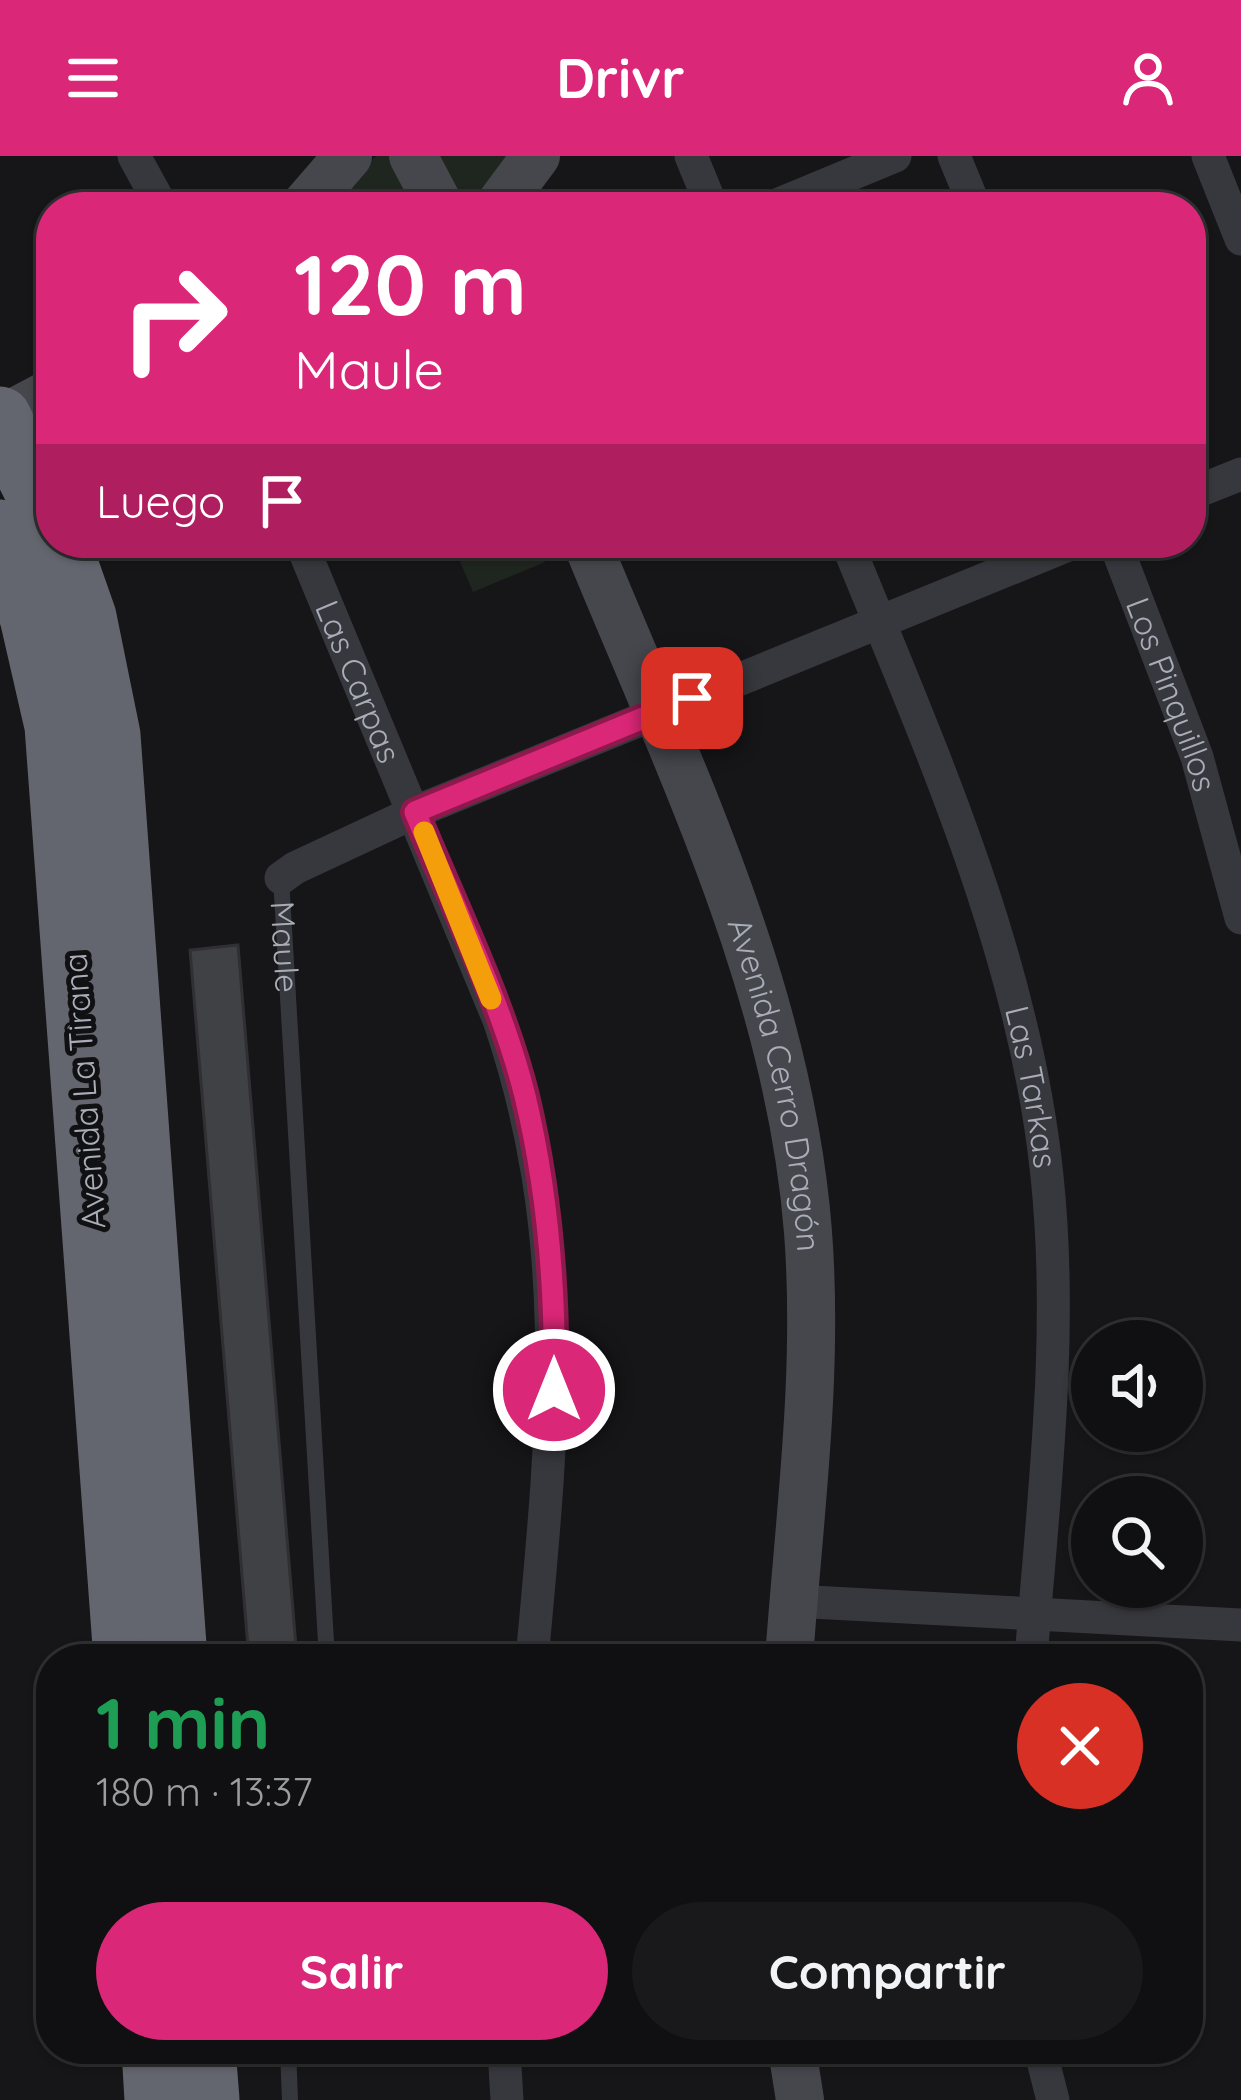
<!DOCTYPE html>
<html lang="es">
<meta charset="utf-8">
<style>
:root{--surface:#101012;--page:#19191b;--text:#f1f3f6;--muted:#9c9d9f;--line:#303032;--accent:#db2777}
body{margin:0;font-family:Quicksand,sans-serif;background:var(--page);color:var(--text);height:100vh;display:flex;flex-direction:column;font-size:45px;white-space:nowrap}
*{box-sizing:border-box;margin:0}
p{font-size:39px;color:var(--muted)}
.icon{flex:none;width:66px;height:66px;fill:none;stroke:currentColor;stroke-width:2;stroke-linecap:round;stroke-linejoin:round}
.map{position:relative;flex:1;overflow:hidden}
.sheet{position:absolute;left:36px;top:1488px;width:1167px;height:420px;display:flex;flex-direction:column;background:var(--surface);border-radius:48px;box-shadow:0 3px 9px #0004,0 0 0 3px var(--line)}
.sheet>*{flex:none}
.guide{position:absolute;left:36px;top:36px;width:1170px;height:366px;border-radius:48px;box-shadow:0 3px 9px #0004,0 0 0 3px var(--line);background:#db2777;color:#fff;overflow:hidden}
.buttons{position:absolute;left:1071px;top:1164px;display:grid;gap:24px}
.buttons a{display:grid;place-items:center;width:132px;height:132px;border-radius:50%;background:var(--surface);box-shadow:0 3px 9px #0004,0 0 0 3px var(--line);font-size:60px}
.pin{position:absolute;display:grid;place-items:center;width:102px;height:102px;color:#fff;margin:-51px;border-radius:24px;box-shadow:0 6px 18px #0006}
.me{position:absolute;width:132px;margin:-66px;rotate:0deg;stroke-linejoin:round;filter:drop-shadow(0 0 9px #0008)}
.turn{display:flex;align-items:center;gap:42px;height:252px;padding:0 60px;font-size:54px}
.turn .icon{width:156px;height:156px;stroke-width:2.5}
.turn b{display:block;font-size:84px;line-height:102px}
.then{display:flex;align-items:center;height:114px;padding:0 60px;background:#0003;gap:24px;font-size:45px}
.round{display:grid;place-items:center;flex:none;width:126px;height:126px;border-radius:63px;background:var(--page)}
.summary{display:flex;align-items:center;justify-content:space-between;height:204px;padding:0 60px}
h1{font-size:72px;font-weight:800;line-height:90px;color:#1e9e55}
.button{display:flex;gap:24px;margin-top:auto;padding:24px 60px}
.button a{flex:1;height:138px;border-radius:72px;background:var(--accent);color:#fff;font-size:48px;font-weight:800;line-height:138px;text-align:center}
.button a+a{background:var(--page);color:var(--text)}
header{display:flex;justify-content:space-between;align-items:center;height:156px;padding:0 60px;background:var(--accent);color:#fff;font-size:54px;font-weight:800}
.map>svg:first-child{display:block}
</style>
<header><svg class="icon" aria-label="menu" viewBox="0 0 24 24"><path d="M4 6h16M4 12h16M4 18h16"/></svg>Drivr<svg class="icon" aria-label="person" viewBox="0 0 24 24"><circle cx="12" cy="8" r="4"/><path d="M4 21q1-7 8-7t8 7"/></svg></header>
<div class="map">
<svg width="1241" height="1944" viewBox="0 0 1241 1944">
<rect width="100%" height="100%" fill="#161618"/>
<g fill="#1e261f">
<path d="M376,0H391L419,51H325Z"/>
<path d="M434,0H515L479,51H463Z"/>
<path d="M452,387H537L545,406L473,436Z"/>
</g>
<path fill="#404145" stroke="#303034" stroke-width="3" d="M238,789L297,1503H249L190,794Z"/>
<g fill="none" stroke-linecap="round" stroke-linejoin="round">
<g stroke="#37383d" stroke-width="16">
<path id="s1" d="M281,722L327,1503"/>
<path d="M288,1893L290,1944"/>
</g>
<g stroke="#37383d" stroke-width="33">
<path d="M134,0L162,51"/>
<path d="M691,0L712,51"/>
<path d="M954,0L975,51"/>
<path d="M1208,0L1241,83"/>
<path d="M772,51L895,0"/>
<path d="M1191,338L1241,318"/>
<path id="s2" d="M301,387L499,864C574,1084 553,1276 532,1503"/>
<path id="s3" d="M847,387C930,592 1024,798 1047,1020C1064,1181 1043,1343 1031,1503"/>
<path id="s4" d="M1115,387L1197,601L1241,762"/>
<path d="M281,722L295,712L415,656L1073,387"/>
<path d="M793,1445L1241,1469"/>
<path d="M504,1893L507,1944"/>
<path d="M1040,1893L1053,1944"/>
</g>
<g stroke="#45474d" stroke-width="48">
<path d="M413,0L440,51"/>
<path d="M304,51L348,0"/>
<path d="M498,51L536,0"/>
<path d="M0,264L51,237"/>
<path id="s5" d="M587,387C678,610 789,832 808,1076C819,1218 799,1362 789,1503"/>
<path d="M792,1893L800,1944"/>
</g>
<g stroke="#63666e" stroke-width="63">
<path d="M0,262L51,366"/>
<path d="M0,375L31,461L56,570L125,1503"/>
<path d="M59,387L85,461L109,579L176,1503"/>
<path d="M153,1893L156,1944"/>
<path d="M204,1893L208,1944"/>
</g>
</g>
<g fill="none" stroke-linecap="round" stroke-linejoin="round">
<g stroke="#8e194d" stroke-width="30">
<path id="route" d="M554,1234C556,1135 548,1036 525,940C502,847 452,746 415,656L692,542"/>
</g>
<use href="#route" stroke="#db2777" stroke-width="21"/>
<path stroke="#f59e0b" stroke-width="21" d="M424,676L491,843"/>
</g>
<g text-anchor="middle" stroke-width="10" stroke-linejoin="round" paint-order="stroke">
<g font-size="33" fill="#a8adb8" stroke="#111113">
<text dy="12" stroke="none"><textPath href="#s2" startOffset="150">Las Carpas</textPath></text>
<text dy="12" stroke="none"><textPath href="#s4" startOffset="162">Los Pinquillos</textPath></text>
<text dy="12" stroke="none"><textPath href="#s1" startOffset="69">Maule</textPath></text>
<text dy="12" stroke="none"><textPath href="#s5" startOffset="576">Avenida Cerro Dragón</textPath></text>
<text dy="12" stroke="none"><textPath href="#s3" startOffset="576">Las Tarkas</textPath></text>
<text transform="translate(84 935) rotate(-94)" y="12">Avenida La Tirana</text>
</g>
</g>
</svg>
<div class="buttons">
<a><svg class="icon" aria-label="sound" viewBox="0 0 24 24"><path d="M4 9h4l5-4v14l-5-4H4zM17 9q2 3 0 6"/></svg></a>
<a><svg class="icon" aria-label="search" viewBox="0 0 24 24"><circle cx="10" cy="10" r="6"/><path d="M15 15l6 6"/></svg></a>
</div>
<div class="pin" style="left:692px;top:542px;background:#d93025"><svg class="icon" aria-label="arrive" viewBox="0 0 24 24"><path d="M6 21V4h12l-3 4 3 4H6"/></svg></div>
<svg class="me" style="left:554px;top:1234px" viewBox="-20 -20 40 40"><circle r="17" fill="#db2777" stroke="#fff" stroke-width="3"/><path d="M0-11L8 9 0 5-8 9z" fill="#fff"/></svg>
<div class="guide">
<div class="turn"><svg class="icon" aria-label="right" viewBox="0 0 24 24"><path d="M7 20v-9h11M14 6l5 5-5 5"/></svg><div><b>120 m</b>Maule</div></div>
<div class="then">Luego<svg class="icon" aria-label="arrive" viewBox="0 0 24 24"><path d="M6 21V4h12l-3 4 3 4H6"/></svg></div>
</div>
<section class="sheet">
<div class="summary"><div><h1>1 min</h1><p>180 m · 13:37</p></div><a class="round" style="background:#d93025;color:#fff"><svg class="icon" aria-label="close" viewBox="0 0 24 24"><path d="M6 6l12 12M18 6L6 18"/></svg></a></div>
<div class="button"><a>Salir</a><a>Compartir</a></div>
</section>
</div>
